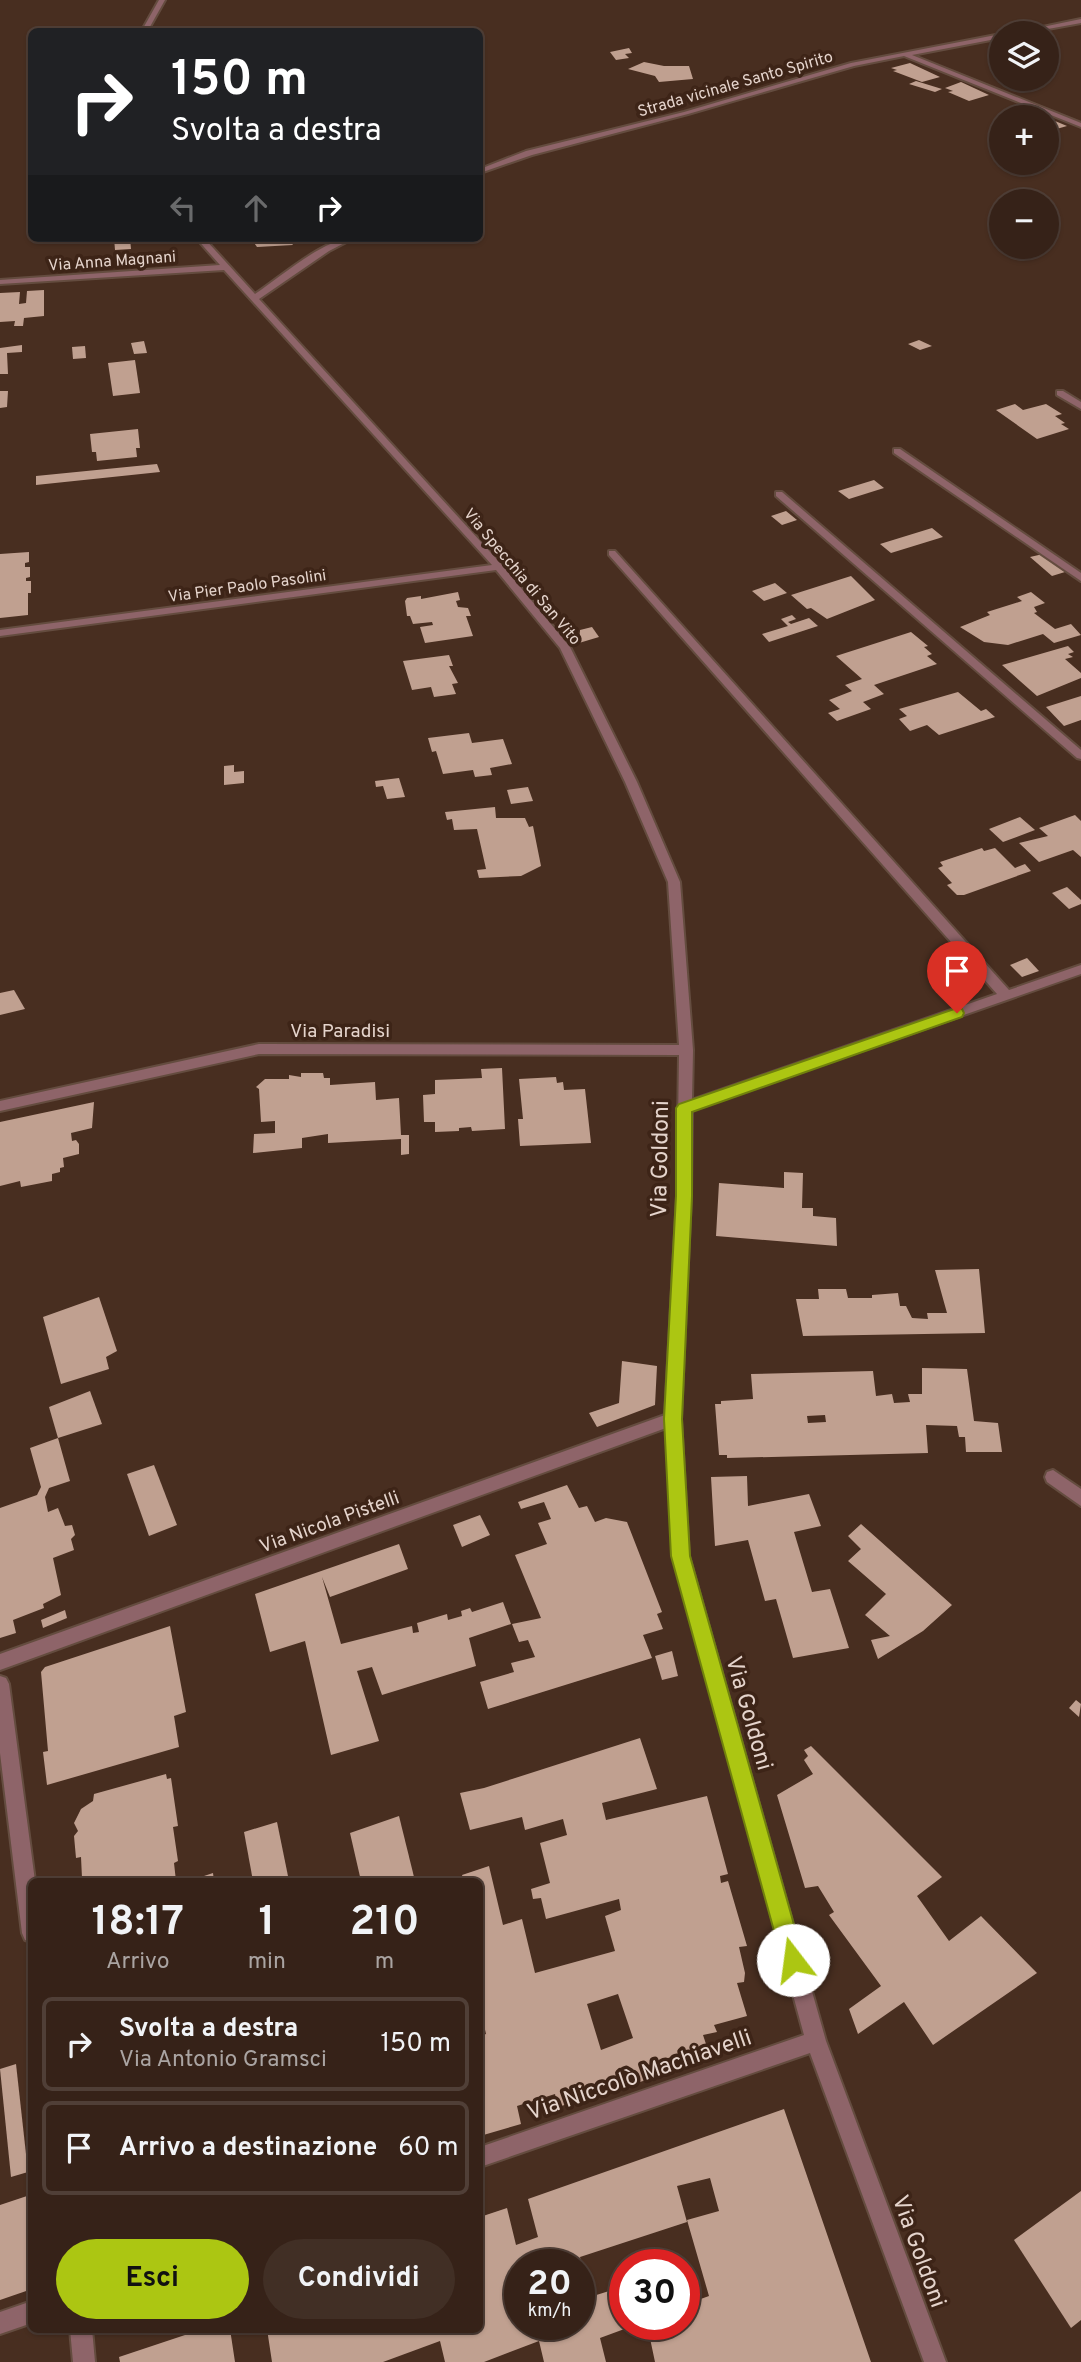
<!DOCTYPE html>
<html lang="it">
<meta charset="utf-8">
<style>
:root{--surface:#362218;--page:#412f25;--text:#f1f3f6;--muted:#aaa4a2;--line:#503f37;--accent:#acc612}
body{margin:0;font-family:Overpass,sans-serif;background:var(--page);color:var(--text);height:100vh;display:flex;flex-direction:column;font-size:26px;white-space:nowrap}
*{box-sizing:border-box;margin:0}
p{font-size:23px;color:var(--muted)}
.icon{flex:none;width:38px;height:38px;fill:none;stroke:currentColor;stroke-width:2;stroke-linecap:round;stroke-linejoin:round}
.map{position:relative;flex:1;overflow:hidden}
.sheet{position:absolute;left:28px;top:1878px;width:455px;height:455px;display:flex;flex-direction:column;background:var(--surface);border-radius:10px;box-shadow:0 2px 5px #0004,0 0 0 2px var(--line)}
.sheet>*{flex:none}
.hud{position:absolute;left:28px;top:28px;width:455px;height:214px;border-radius:10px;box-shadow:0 2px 5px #0004,0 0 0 2px var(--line);background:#202124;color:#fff;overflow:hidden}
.fabs{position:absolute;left:989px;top:21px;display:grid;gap:14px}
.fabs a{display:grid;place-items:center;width:70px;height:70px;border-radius:50%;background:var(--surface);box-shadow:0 2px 5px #0004,0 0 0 2px var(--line);font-size:35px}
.speed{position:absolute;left:504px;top:2249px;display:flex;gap:14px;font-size:35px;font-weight:700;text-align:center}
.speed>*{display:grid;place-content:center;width:91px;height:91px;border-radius:50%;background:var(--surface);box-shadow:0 2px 5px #0004,0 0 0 2px var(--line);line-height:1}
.speed small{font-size:18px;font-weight:400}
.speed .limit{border:10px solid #d22;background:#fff;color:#111}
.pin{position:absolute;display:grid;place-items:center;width:60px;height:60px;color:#fff;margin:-72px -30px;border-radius:50% 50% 50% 0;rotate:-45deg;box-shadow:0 0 7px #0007}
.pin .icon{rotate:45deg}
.me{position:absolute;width:77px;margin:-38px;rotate:345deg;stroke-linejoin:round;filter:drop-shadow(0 0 5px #0008)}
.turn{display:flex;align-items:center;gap:24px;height:147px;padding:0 28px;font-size:32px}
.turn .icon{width:91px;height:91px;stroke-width:2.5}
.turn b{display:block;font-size:49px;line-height:60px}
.lanes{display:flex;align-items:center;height:66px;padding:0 28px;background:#0003;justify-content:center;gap:35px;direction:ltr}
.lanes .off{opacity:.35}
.eta{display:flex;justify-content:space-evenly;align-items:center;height:119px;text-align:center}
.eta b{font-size:42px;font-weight:700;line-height:49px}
.cta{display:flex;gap:14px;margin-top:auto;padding:14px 28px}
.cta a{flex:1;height:80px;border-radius:42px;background:var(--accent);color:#111;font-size:28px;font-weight:700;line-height:80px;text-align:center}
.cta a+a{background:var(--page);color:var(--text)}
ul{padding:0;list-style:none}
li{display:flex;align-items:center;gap:21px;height:94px;margin:0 14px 10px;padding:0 14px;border:4px solid var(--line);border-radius:10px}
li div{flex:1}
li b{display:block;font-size:26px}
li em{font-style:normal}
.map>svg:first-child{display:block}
</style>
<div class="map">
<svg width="1081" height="2362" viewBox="0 0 1081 2362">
<rect width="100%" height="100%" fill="#482e20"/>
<g fill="#c0a090" fill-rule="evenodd">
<path d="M629,48L632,53L625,54L629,58L616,60L610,52Z"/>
<path d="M644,62L664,66H689L693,79L659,82L655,76L628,69Z"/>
<path d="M910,63L940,77L922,82L893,71L897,70L891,68Z"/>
<path d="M916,81L942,89L935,92L909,84Z"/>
<path d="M961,82L989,95L969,101L948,92L953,91L945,88Z"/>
<path d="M1055,121L1067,126L1046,132V123Z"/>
<path d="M114,238H130L131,249L115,250Z"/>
<path d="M242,238H288L293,245L257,247L252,240L244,241Z"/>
<path d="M44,290V316L24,318L23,326H14L15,321L0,322V293L20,292L19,304L26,303L27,291Z"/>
<path d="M919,340L932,346L920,350L908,344Z"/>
<path d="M144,341L147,353L134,354L131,343Z"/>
<path d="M22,345V352L7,353L8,374H0V348Z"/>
<path d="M85,346L86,358L73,359L72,347Z"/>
<path d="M135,360L140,393L113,396L108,363Z"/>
<path d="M0,391H8L7,407L0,408Z"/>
<path d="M1015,404L1023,410L1046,404L1062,414L1055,416L1065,423L1061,424L1069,429L1037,439L996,410Z"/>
<path d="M138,429L140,448H136L137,457L97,461L96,452H92L90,434Z"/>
<path d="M157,464L160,472L36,485V476Z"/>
<path d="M874,480L884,488L849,499L838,491Z"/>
<path d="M786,511L797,520L782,525L771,516Z"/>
<path d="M932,528L943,537L891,553L880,544Z"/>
<path d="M29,552V562L25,563V567H30V577L26,578V581H31V593H28V615L0,618V554Z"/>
<path d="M1043,554L1065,572L1052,576L1030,557Z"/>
<path d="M851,576L875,600L827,619L811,608L807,609L791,595Z"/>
<path d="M775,583L787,593L764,601L752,591Z"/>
<path d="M458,592L460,600L456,601L458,607L468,608L471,616H466L473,636L425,643L420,627L433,625L432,622L413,624L410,616H407L405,601L407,598L421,596V599Z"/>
<path d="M1031,592L1045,603L1034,607L1037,612L1034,613L1055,629L1071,624L1081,635L1054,643L1043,634L1008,645L984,642L960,627L990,615L987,612L1022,601L1017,597Z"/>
<path d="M792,615L796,619L788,622L791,624L809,618L818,626L769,642L762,634L788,626L781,619Z"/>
<path d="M592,627L599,637L579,643L580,630Z"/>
<path d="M911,632L928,646L924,647L932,654L927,656L937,664L874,685L884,694L863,702L871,709L837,721L828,713L840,709L829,700L852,691L845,685L862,679L836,656Z"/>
<path d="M1068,646L1074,652L1068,654L1073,657L1065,659L1081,673V678L1037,696L1002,665Z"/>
<path d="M449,655L453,666H449L458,683L452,684L456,694L434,697L431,687L412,690L403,661Z"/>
<path d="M958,692L981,711L986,709L995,717L939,735L927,725L910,731L899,719L907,716L899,709Z"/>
<path d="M1081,696V720L1064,726L1046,707Z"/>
<path d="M469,733L472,743L503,739L512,764L490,768L492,775L475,777L473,770L443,774L436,751L432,752L428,738Z"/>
<path d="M234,765V772L244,771V783L224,785V766Z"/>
<path d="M399,778L405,797L387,799L383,786L376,787L375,781Z"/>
<path d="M528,787L533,801L511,804L507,790Z"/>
<path d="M495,807L496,818H525L529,827L533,826L541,866L521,876L479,878L477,870L486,869L477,829L454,830L452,819L447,820L445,812Z"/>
<path d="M1075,815L1081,821V857L1073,850L1039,862L1019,843L1048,836L1039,828Z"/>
<path d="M1020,817L1035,830L1003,842L989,829Z"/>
<path d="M982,848L984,851L995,848L1015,868L1025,864L1031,871L964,895H957L947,885L952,883L938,868L943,866L940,862Z"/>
<path d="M1067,887L1081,900V904L1069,909L1052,893Z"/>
<path d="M1027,958L1039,971L1022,977L1010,965Z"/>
<path d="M14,990L25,1009L0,1015V993Z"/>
<path d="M502,1068L505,1129L472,1131L471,1127L459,1128V1131L435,1132V1122H424L423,1095L435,1094V1080L482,1078L481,1069Z"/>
<path d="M301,1073H323L324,1078H330V1085L375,1082L376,1100L399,1098L401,1135H409V1154L401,1155V1139L328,1143V1134L302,1138V1148L253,1153L254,1134L275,1133V1121L261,1122L259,1089L256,1087L265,1079H289V1075L301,1077Z"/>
<path d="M556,1077L557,1083L563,1082L564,1090L585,1089L591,1143L520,1146L518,1119H523L519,1079Z"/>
<path d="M94,1102L92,1128L71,1133L72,1141L76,1140L79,1144V1154L63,1158L64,1167L60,1168V1172L52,1174V1181L21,1187L20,1181L0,1186V1122Z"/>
<path d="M784,1172L803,1173L802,1208H813V1216L836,1218L837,1246L716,1236L719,1183L784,1188Z"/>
<path d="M979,1269L985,1333L803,1336L796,1299H819L818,1289H846L848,1298H872V1295L898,1293L900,1306H906L912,1318L928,1319L927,1313H947L935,1270Z"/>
<path d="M99,1297L117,1351L106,1357L109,1369L61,1384L43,1317Z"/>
<path d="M622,1361L657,1366L655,1405L597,1427L589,1413L619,1403Z"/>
<path d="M922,1368L967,1369L974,1421L998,1423L1002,1452H966L965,1437H959L957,1426L926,1425L928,1453L727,1458V1455H719L715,1404H721V1401L753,1399L751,1374L873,1371L876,1396L892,1394L894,1403L910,1402L908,1394H922ZM825,1415L826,1422L808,1423L807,1416Z"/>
<path d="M90,1391L102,1424L58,1438L49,1407Z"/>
<path d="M58,1438L70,1481L49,1488L45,1497L48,1512L58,1508L65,1526L72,1525L75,1535L71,1539L74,1550L53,1558L61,1595L43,1604L44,1608L13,1620L16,1633L0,1638V1508L37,1495L41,1487L30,1448Z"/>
<path d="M154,1465L177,1525L149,1536L127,1474Z"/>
<path d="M747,1476L748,1506L809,1494L821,1526L794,1532L812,1592L830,1589L849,1648L793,1658L776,1599L765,1601L748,1540L715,1546L711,1477Z"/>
<path d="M567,1485L579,1508L587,1506L595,1522L606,1518L627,1522L662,1612L657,1614L663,1629L643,1635L652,1658L488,1709L480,1682L514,1672L511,1663L535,1657L528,1640L519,1642L512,1624L541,1618L515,1555L547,1544L538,1523L551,1519L544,1502L521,1509L518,1502Z"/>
<path d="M480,1515L490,1535L462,1547L453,1525Z"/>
<path d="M861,1524L952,1605L923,1631L878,1659L871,1640L890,1636L865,1615L886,1594L848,1561L861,1549L848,1536Z"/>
<path d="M399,1544L408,1569L330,1597L322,1577L341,1644L412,1626L413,1633L419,1632L417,1623L447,1614L448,1620L462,1616L461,1611L470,1608L472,1612L503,1602L511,1624L469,1638L476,1666L382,1695L372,1667L357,1671L379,1741L331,1755L305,1641L270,1652L255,1594Z"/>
<path d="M65,1610L67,1618L43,1628L41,1620Z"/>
<path d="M170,1626L186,1712L174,1716L179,1747L47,1785L43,1752L48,1751L41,1672L45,1667Z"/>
<path d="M672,1651L678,1676L662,1680L655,1656Z"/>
<path d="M1076,1700L1081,1704L1079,1717L1069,1708Z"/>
<path d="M640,1738L657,1789L602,1803L606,1820L707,1796L728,1874L720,1876L721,1883L728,1881L747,1946L739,1947L745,1973L744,1982L737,1983L747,2016L714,2025L717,2032L703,2035L707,2047L661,2060L666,2074L558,2107L555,2094L517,2106L521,2124L480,2136V2036L486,2034L480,2008V1881H464L462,1875L489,1866L503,1925L522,1919L535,1973L615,1951L605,1916L621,1910L619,1899L546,1919L541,1898L533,1899L531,1889L550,1883L540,1843L567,1835L563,1819L525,1830L522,1817L470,1830L460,1793L484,1788ZM618,1994L633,2038L601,2050L587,2004Z"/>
<path d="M811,1746L942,1877L917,1896L949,1941L981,1916L1037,1973L933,2045L904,2002L858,2034L849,2009L881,1986L829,1915L834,1912L818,1886L805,1888L777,1795L813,1774L804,1760L808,1756L804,1750Z"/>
<path d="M166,1774L167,1779L171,1778L178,1826L173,1827L178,1861L174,1863L176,1881H79L82,1878L81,1857L76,1858L74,1836L78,1831L74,1823L81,1809L93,1801L94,1794Z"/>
<path d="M399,1816L415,1881H361L350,1833Z"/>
<path d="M277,1822L289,1881H253L244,1832Z"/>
<path d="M213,1873L214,1881H189Z"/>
<path d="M16,2064L28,2172L11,2177L0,2069Z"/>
<path d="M784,2109L871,2362H655L647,2324H684V2305L709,2296L687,2220L719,2211L710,2178L677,2186L687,2222L580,2257L590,2297L625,2286V2324H638L600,2338L606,2362H544L539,2341L484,2362H445L440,2341L383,2362H272L267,2329H480V2217L507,2208L516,2245L538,2237L528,2199ZM520,2264H579V2324H520Z"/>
<path d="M1081,2191V2320L1071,2328L1014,2240Z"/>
<path d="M27,2196L32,2236V2289L0,2300V2205Z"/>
<path d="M187,2329H230L235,2362H120L119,2357L188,2334Z"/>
</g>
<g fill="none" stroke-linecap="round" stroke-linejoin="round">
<g stroke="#644c3f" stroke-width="4">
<g id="minor">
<path d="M159,0H165L147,32H141Z"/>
<path d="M1081,19V23L1026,33H1014Z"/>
<path d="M1001,34V38L912,55L1081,123V127L904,56L854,66L688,114L532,155L480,173V169L526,151L684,112L851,63Z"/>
<path d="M196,238H204L255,294C281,277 324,238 354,238L329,251L259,299L502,565L570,647L637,782L680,882L693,1050L692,1100L997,994L609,555V551H615L1009,990L1081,965V974L692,1110L691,1196L681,1419L689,1556L826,2041L946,2362H924L810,2053L480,2167V2147L804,2035L673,1556L666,1428L0,1670V1654L665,1415L677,1196L679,1055L259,1054L0,1111V1101L259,1044L679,1045L668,882L625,782L560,648L496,570L0,636V630L492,565L224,270L0,284V280L220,265Z"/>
<path d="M1057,391H1063L1081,402V409L1057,395Z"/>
<path d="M894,449H900L1081,573V581L894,453Z"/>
<path d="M776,492H782L1081,750V759L1077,758L776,496Z"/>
<path d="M1053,1470L1081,1489V1506L1047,1482L1045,1477L1047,1472Z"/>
<path d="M0,1676L6,1678L9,1684L35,1881H32V1942L25,1940L22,1933L0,1753Z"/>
<path d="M32,2301V2323L0,2334V2312Z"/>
<path d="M70,2329H92L95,2362H73Z"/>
</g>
</g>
<use href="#minor" fill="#8e6469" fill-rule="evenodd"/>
</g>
<path fill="#acc612" stroke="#70810c" stroke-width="2" d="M957,1008L962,1009L964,1013L962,1017L692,1112V1196L682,1419L690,1556L804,1960L801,1968L793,1971L785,1968L782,1960L671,1556L664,1419L676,1196V1108L679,1104Z"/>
<g text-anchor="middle" stroke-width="7" stroke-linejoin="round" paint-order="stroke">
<g font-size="16" fill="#e5d4cc" stroke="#3d2417">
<text transform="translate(735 83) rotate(-16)" y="6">Strada vicinale Santo Spirito</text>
<text transform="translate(112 260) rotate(-4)" y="6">Via Anna Magnani</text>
<text transform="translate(523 576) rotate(50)" y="6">Via Specchia di San Vito</text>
<text transform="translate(247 585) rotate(-8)" y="6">Via Pier Paolo Pasolini</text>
</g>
<g font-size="19" fill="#e5d4cc" stroke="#3d2417">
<text x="340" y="1037">Via Paradisi</text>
<text transform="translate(329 1521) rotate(-20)" y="7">Via Nicola Pistelli</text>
</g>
<g font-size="23" fill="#e5d4cc" stroke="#3d2417">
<text transform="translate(659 1159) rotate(-89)" y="8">Via Goldoni</text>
<text transform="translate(750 1713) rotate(74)" y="8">Via Goldoni</text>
<text transform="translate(639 2074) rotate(-19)" y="8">Via Niccolò Machiavelli</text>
<text transform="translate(920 2251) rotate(70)" y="8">Via Goldoni</text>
</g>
</g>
</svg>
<div class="fabs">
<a><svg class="icon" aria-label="layers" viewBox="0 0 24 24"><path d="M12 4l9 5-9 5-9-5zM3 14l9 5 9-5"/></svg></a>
<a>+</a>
<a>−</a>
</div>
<div class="speed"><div>20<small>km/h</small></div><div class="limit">30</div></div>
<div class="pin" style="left:957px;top:1013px;background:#d93025"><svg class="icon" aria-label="arrive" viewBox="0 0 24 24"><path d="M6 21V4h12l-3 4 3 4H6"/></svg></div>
<svg class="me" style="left:793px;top:1960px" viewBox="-20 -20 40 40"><circle r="19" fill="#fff"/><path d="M0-13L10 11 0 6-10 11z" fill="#acc612"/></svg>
<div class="hud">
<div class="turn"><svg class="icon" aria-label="right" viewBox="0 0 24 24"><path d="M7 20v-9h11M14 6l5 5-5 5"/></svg><div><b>150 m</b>Svolta a destra</div></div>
<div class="lanes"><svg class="icon off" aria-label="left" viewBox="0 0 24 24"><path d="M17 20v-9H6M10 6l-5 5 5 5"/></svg><svg class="icon off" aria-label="ahead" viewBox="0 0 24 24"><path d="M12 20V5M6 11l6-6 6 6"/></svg><svg class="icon" aria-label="right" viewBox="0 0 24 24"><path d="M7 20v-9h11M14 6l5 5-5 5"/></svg></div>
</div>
<section class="sheet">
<div class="eta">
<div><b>18:17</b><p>Arrivo</p></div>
<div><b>1</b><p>min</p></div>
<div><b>210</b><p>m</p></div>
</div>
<ul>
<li><svg class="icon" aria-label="right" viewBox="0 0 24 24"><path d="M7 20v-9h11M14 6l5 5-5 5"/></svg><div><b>Svolta a destra</b><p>Via Antonio Gramsci</p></div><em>150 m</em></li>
<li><svg class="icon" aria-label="arrive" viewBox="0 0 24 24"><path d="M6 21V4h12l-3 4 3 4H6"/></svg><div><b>Arrivo a destinazione</b></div><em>60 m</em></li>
</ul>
<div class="cta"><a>Esci</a><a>Condividi</a></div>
</section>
</div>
